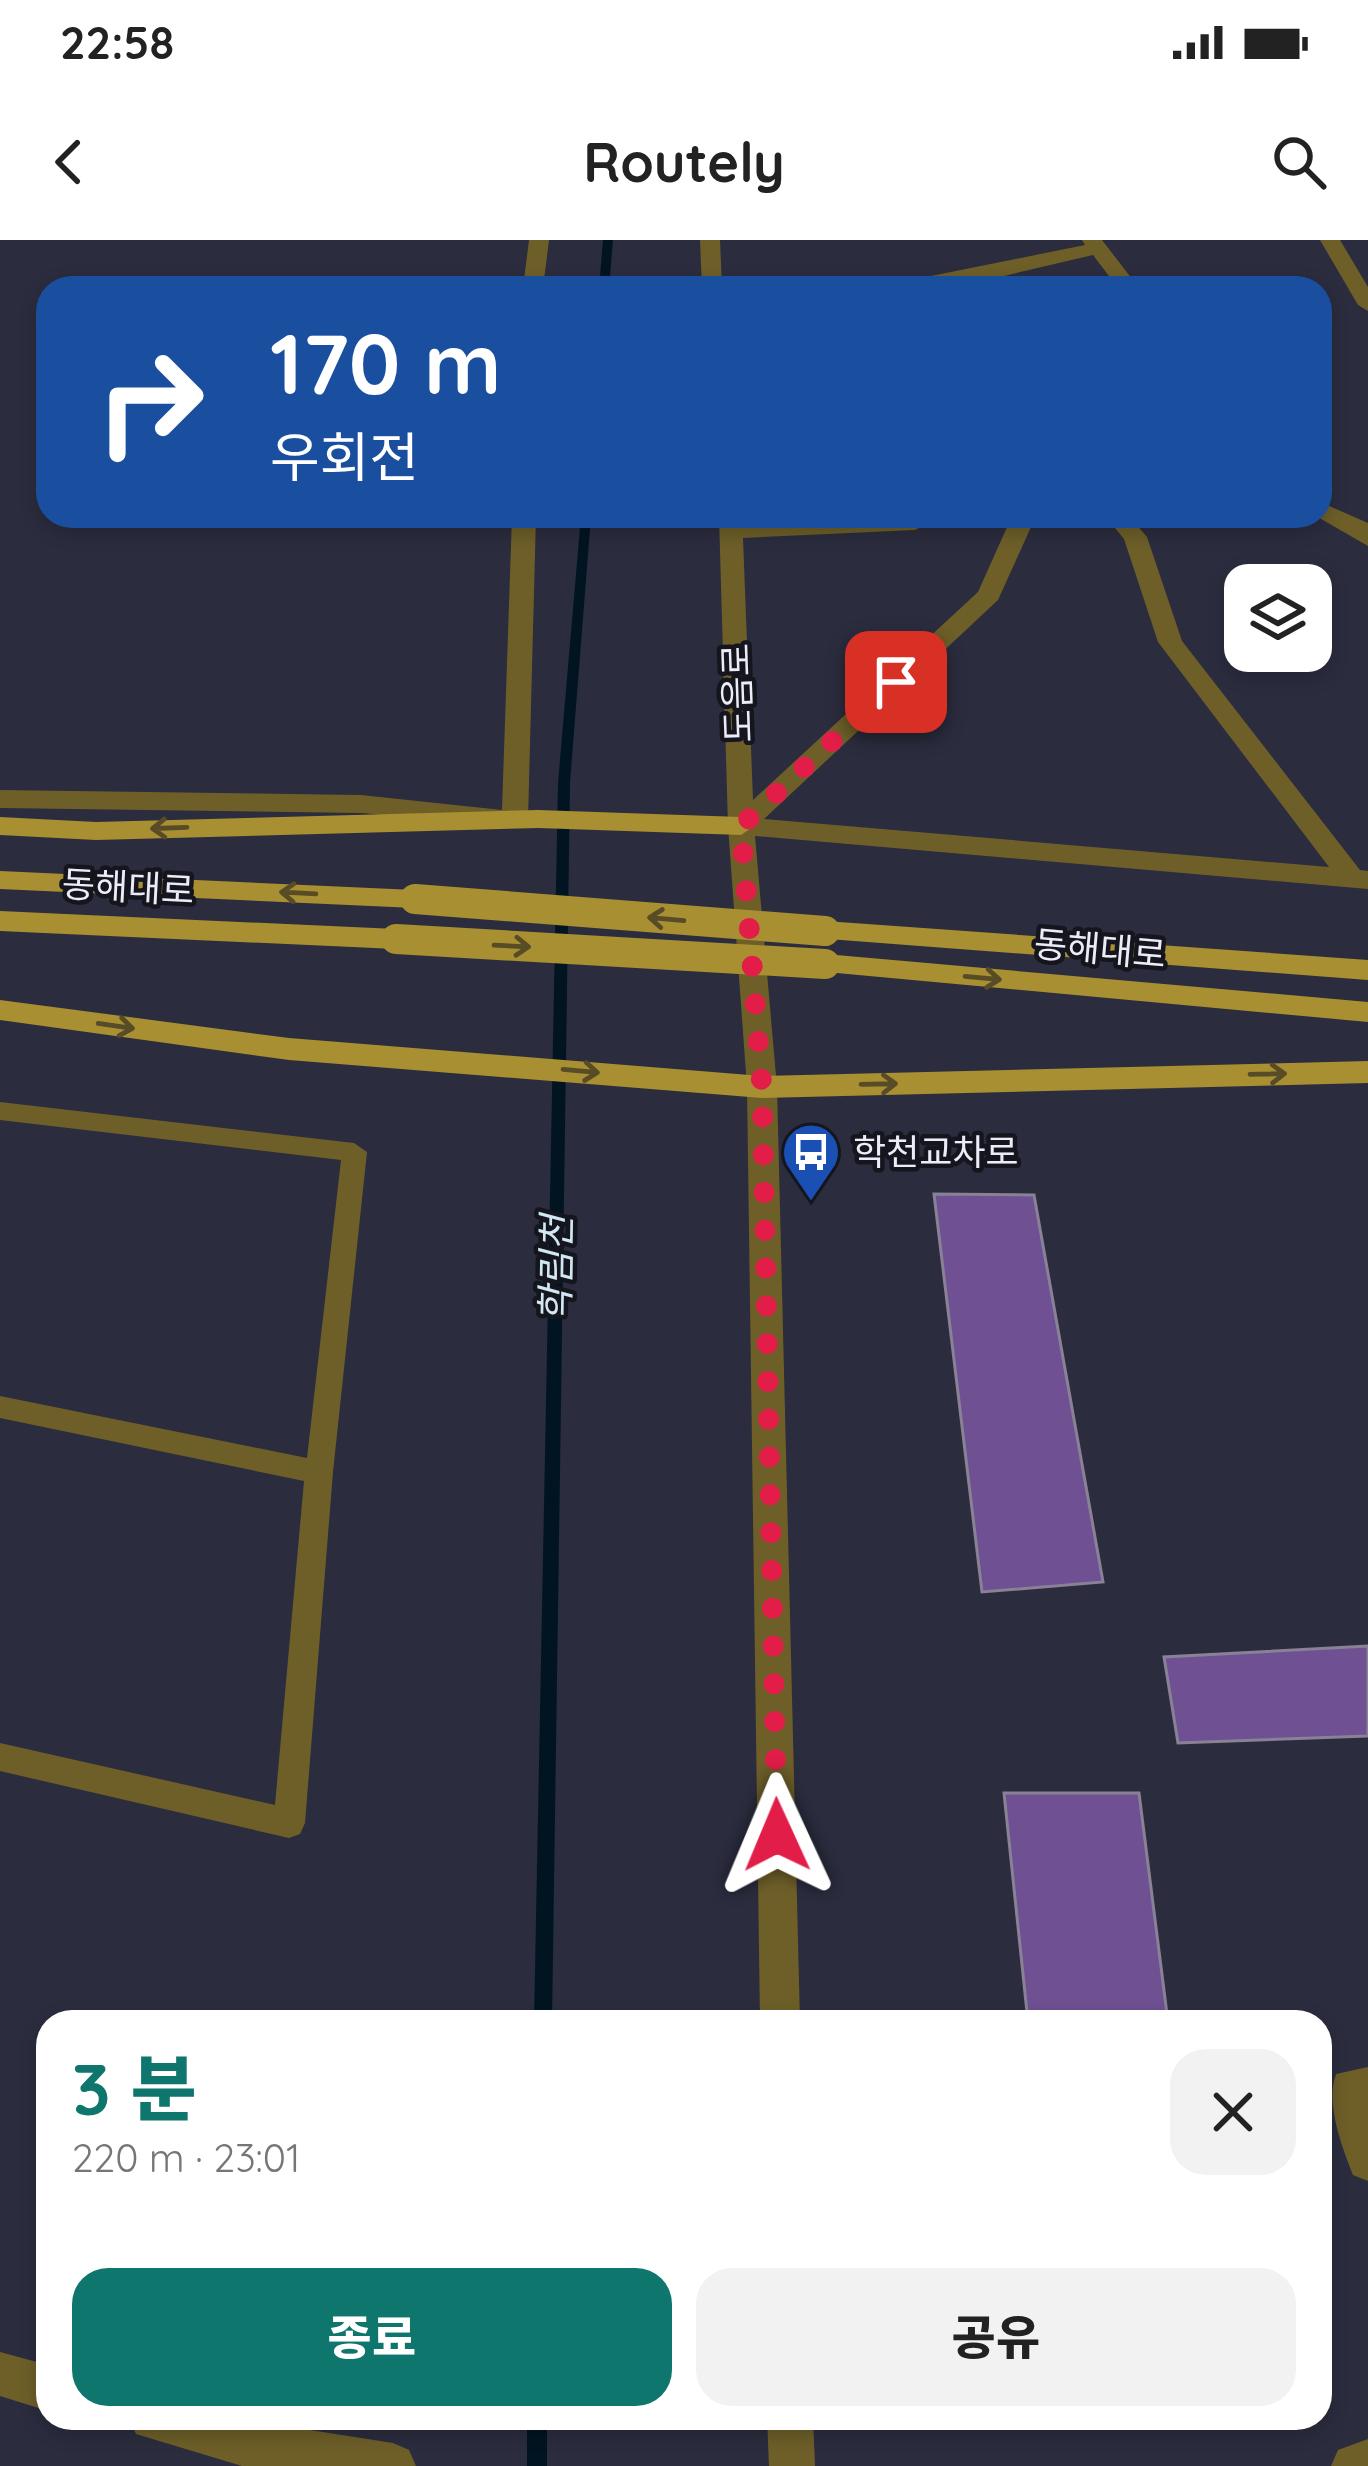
<!DOCTYPE html>
<html lang="ko">
<meta charset="utf-8">
<style>
:root{--surface:#fff;--page:#f2f2f2;--text:#222;--muted:#767676;--accent:#0f766e}
body{margin:0;font-family:Quicksand,"Noto Sans KR",sans-serif;background:var(--page);color:var(--text);height:100vh;display:flex;flex-direction:column;font-size:45px;white-space:nowrap}
*{box-sizing:border-box;margin:0}
p{font-size:39px;color:var(--muted)}
.icon{flex:none;width:66px;height:66px;fill:none;stroke:currentColor;stroke-width:2;stroke-linecap:round;stroke-linejoin:round}
.map{position:relative;flex:1;overflow:hidden}
.details{position:absolute;left:36px;top:1770px;width:1296px;height:420px;display:flex;flex-direction:column;background:var(--surface);border-radius:36px;box-shadow:0 6px 18px #0003}
.details>*{flex:none}
.hud{position:absolute;left:36px;top:36px;width:1296px;height:252px;border-radius:36px;box-shadow:0 6px 18px #0003;background:#1a4fa0;color:#fff;overflow:hidden}
.controls{position:absolute;left:1224px;top:324px;display:grid;gap:24px}
.controls a{display:grid;place-items:center;width:108px;height:108px;border-radius:24px;background:var(--surface);box-shadow:0 6px 18px #0003;font-size:60px}
.pin{position:absolute;display:grid;place-items:center;width:102px;height:102px;color:#fff;margin:-51px;border-radius:24px;box-shadow:0 6px 18px #0006}
.me{position:absolute;width:132px;margin:-66px;rotate:359deg;stroke-linejoin:round;filter:drop-shadow(0 0 9px #0008)}
.turn{display:flex;align-items:center;gap:42px;height:252px;padding:0 36px;font-size:54px}
.turn .icon{width:156px;height:156px;stroke-width:2.5}
.turn b{display:block;font-size:84px;line-height:102px}
.round{display:grid;place-items:center;flex:none;width:126px;height:126px;border-radius:36px;background:var(--page)}
.head{display:flex;align-items:center;justify-content:space-between;height:204px;padding:0 36px}
h1{font-size:72px;font-weight:800;line-height:90px;color:var(--accent)}
.action{display:flex;gap:24px;margin-top:auto;padding:24px 36px}
.action a{flex:1;height:138px;border-radius:36px;background:var(--accent);color:#fff;font-size:48px;font-weight:800;line-height:138px;text-align:center}
.action a+a{background:var(--page);color:var(--text)}
.status{display:flex;justify-content:space-between;align-items:center;height:84px;padding:0 60px;background:var(--surface);direction:ltr}
.status svg{height:33px;fill:currentColor}
header{display:flex;justify-content:space-between;align-items:center;height:156px;padding:0 36px;background:var(--surface);font-size:54px;font-weight:800}
.map>svg:first-child{display:block}
</style>
<div class="status"><b>22:58</b><svg viewBox="0 0 49 12"><path d="M0 12V9h3v3zM5 12V6h3v6zM10 12V3h3v9zM15 12V0h3v12zM26 1h20v11H26zM47 4h2v5h-2z"/></svg></div>
<header><svg class="icon" aria-label="back" viewBox="0 0 24 24"><path d="M15 5l-7 7 7 7"/></svg>Routely<svg class="icon" aria-label="search" viewBox="0 0 24 24"><circle cx="10" cy="10" r="6"/><path d="M15 15l6 6"/></svg></header>
<div class="map">
<svg width="1368" height="2226" viewBox="0 0 1368 2226">
<rect width="100%" height="100%" fill="#2b2c3e"/>
<g fill="none" stroke-linecap="round" stroke-linejoin="round">
<g fill="#001521" fill-rule="evenodd">
<path d="M603,0H613L609,48H599Z"/>
<path d="M581,276H591L570,543L552,1782H534L558,543Z"/>
<rect x="527" y="2178" width="20" height="48"/>
</g>
</g>
<g fill="#6f5093" stroke="#898196" stroke-width="3">
<path d="M934,954L1034,955L1103,1342L982,1352Z"/>
<path d="M1368,1406V1496L1178,1503L1164,1417Z"/>
<path d="M1004,1553H1139L1168,1782H1028Z"/>
</g>
<g fill="none" stroke-linecap="round" stroke-linejoin="round">
<path fill="#6e5f29" fill-rule="evenodd" d="M0,862L354,903L367,912L333,1232L305,1583L300,1594L289,1598L0,1531V1503L275,1565L304,1241L0,1178V1156L307,1218L341,920L0,880Z"/>
<g fill="#6e5f29" fill-rule="evenodd">
<path d="M529,0H549L543,48H523Z"/>
<path d="M700,0H720L722,48H702Z"/>
<path d="M1082,0H1102L1139,48H1118L1093,15L991,39L997,48H977L973,43L939,48H758L768,42L911,40L1085,5Z"/>
<path d="M1320,0H1340L1368,47V71L1358,65Z"/>
<path d="M1320,262L1368,283V306L1316,276H1320Z"/>
<path d="M512,276H536L528,580L524,586L361,573L0,568V550L361,555L502,570Z"/>
<path d="M719,276H743V284L942,276L915,290L743,298L753,560L978,352L1012,276H1036L998,360L764,579L1329,627L1158,402L1124,299L1105,276H1129L1147,297L1182,401L1360,630L1368,631V649L755,596L777,847L800,1782H760L747,847L728,586Z"/>
<path d="M1368,1827V1941L1353,1935C1342,1908 1325,1862 1336,1834Z"/>
<path d="M0,2112L48,2125V2171L0,2156Z"/>
<path d="M129,2178H234L393,2203L409,2210L416,2226H242L136,2194Z"/>
<path d="M767,2178H813L815,2226H769Z"/>
<path d="M1368,2199V2226H1331L1338,2210Z"/>
</g>
<g fill="#a88f32" fill-rule="evenodd">
<path d="M538,570L741,577L754,586L741,595L538,588L96,600L0,595V577L96,582Z"/>
<path d="M0,631L415,650L429,659L415,668L0,649Z"/>
<path d="M0,671L396,689L410,699L396,709L0,691Z"/>
<path d="M825,681L1368,720V740L815,698L811,691Z"/>
<path d="M825,714L1368,762V782L815,731L811,724L815,717Z"/>
<path d="M0,760L289,798L762,836L1368,821V843L762,858L289,820L0,780Z"/>
</g>
<g stroke="#a88f32" stroke-width="30">
<path d="M415,659L825,691"/>
<path d="M396,699L825,724"/>
</g>
</g>
<defs><path id="oneway-shaft" d="M-6 0H5M1.5-3L5.5 0L1.5 3" fill="none" stroke-width="1.6" stroke-linecap="round" stroke-linejoin="round" transform="scale(3)"/></defs>
<g stroke="#574c26">
<use href="#oneway-shaft" transform="translate(169 588) rotate(178)"/>
<use href="#oneway-shaft" transform="translate(298 653) rotate(-177)"/>
<use href="#oneway-shaft" transform="translate(666 679) rotate(-175)"/>
<use href="#oneway-shaft" transform="translate(512 706) rotate(3)"/>
<use href="#oneway-shaft" transform="translate(983 738) rotate(5)"/>
<use href="#oneway-shaft" transform="translate(116 786) rotate(8)"/>
<use href="#oneway-shaft" transform="translate(581 831) rotate(5)"/>
<use href="#oneway-shaft" transform="translate(1268 834) rotate(-1)"/>
<use href="#oneway-shaft" transform="translate(879 844) rotate(-1)"/>
</g>
<g fill="none" stroke-linecap="round" stroke-linejoin="round">
<path stroke="#e11d48" stroke-width="21" stroke-dasharray="0 37.8" d="M777,1595L762,848L741,586L896,442"/>
</g>
<defs>
<g id="bus-pin" transform="scale(3)"><path d="M0 17L-7.5 6A9.5 9.5 0 1 1 7.5 6Z" fill="#1a4fb4" stroke="#14151d"/><path d="M-5-6H5V4H4V6H2V4H-2V6H-4V4H-5ZM-3.5-4V0h7V-4ZM-3.5 1.2v1.5H-2V1.2ZM2 1.2v1.5H3.5V1.2Z" fill="#fff"/></g>
</defs>
<g fill-rule="evenodd">
<use href="#bus-pin" x="811" y="912"/>
</g>
<g text-anchor="middle" stroke-width="9" stroke-linejoin="round" paint-order="stroke">
<g font-size="36" fill="#ebecf8" stroke="#14151d">
<text transform="translate(737 453) rotate(-92)" y="13">도음로</text>
<text transform="translate(128 647) rotate(3)" y="13">동해대로</text>
<text transform="translate(1100 709) rotate(5)" y="13">동해대로</text>
</g>
<g font-size="36" fill="#ebecf8" stroke="#14151d" text-anchor="start">
<text x="853" y="925">학천교차로</text>
</g>
<g font-size="39" font-style="italic" fill="#d1e7f2" stroke="#14151d">
<text transform="translate(556 1029) rotate(-89)" y="14">학림천</text>
</g>
</g>
</svg>
<div class="controls">
<a><svg class="icon" aria-label="layers" viewBox="0 0 24 24"><path d="M12 4l9 5-9 5-9-5zM3 14l9 5 9-5"/></svg></a>
</div>
<div class="pin" style="left:896px;top:442px;background:#d93025"><svg class="icon" aria-label="arrive" viewBox="0 0 24 24"><path d="M6 21V4h12l-3 4 3 4H6"/></svg></div>
<svg class="me" style="left:777px;top:1595px" viewBox="-20 -20 40 40"><path d="M0-17L14 15 0 8-14 15z" fill="#e11d48" stroke="#fff" stroke-width="4"/></svg>
<div class="hud">
<div class="turn"><svg class="icon" aria-label="right" viewBox="0 0 24 24"><path d="M7 20v-9h11M14 6l5 5-5 5"/></svg><div><b>170 m</b>우회전</div></div>
</div>
<section class="details">
<div class="head"><div><h1>3 분</h1><p>220 m · 23:01</p></div><a class="round"><svg class="icon" aria-label="close" viewBox="0 0 24 24"><path d="M6 6l12 12M18 6L6 18"/></svg></a></div>
<div class="action"><a>종료</a><a>공유</a></div>
</section>
</div>
